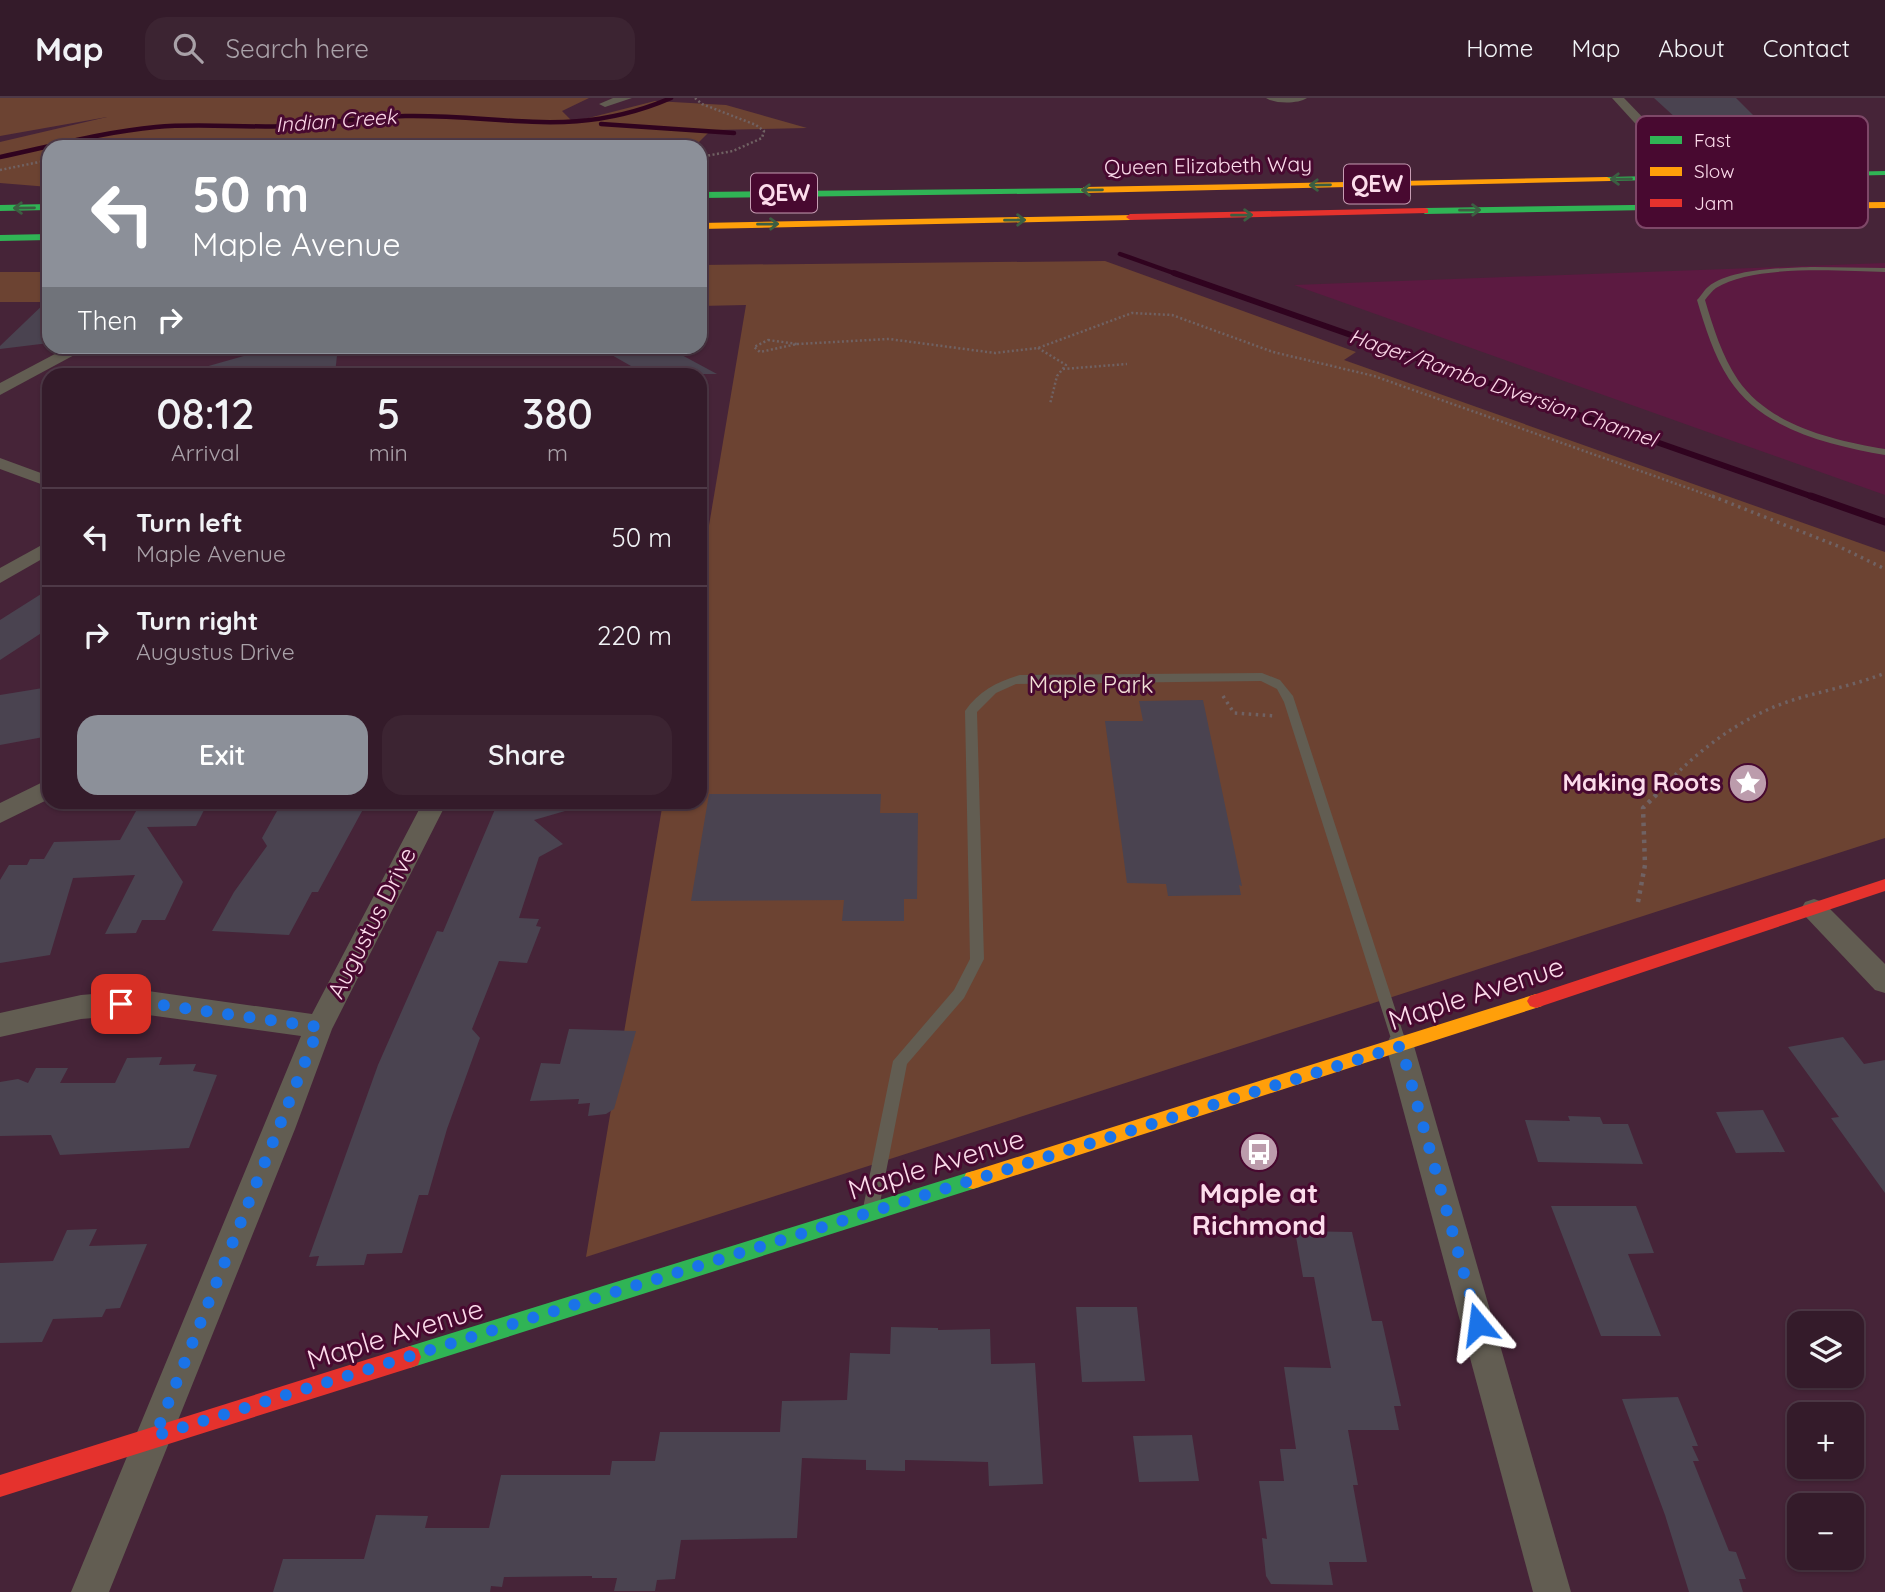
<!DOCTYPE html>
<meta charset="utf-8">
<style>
:root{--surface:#341b2a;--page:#3c2432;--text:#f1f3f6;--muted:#a9a1a8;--line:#4e3947;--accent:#8c9099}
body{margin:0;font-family:Quicksand,sans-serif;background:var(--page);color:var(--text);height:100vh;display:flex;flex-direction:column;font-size:26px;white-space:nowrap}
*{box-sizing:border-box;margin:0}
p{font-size:23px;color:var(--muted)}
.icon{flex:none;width:38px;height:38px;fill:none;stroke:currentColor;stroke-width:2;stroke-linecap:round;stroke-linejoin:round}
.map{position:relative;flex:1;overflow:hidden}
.panel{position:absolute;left:42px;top:270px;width:665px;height:441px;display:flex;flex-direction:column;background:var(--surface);border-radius:21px;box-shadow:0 2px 5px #0004,0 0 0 2px var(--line)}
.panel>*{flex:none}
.top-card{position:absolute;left:42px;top:42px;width:665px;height:214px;border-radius:21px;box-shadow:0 2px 5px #0004,0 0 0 2px var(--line);background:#8c9099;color:#fff;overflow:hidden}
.buttons{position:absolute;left:1787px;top:1213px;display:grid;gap:14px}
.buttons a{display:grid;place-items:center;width:77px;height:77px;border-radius:14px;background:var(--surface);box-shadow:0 2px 5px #0004,0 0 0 2px var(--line);font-size:35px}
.pin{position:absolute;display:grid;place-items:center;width:60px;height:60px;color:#fff;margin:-30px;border-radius:14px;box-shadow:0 4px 10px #0006}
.me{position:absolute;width:77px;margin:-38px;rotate:344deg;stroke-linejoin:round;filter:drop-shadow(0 0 5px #0008)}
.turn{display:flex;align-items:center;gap:24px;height:147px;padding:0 35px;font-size:32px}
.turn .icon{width:91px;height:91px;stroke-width:2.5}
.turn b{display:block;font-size:49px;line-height:60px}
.then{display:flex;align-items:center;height:66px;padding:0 35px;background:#0003;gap:14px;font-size:26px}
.eta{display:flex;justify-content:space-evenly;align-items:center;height:119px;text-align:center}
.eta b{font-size:42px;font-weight:600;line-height:49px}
.primary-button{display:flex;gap:14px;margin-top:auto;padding:14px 35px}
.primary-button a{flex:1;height:80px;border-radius:21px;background:var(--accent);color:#fff;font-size:28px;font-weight:600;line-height:80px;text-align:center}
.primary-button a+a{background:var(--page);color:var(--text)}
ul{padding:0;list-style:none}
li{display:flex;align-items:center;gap:21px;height:98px;padding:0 35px;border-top:2px solid var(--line)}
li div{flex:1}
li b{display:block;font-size:26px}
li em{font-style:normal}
header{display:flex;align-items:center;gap:42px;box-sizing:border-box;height:98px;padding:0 35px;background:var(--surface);border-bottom:2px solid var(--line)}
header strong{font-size:33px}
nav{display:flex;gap:38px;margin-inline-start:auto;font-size:24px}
.search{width:490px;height:63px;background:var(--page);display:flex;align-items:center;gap:18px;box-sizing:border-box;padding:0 24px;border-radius:21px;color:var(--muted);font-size:26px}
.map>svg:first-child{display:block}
</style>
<header>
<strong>Map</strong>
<div class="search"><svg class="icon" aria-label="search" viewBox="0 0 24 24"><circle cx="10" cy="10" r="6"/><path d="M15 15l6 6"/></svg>Search here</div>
<nav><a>Home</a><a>Map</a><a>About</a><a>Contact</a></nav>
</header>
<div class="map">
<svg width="1885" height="1494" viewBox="0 0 1885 1494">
<rect width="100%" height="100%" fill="#462438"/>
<path fill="#5c1a41" d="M1885,165V397L1294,187Z"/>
<g fill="#6c4332">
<path d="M0,0H589L562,13L573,24L655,3L726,7L807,30L711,32L694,49H49V89L0,85V44L107,19L0,38Z"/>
<path d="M1105,163L1356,254L1344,262L1885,454V740L586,1159L663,704H700V481L746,207L700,208V167Z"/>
<rect x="0" y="174" width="49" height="30"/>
</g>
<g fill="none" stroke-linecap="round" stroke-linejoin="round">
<g stroke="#30031f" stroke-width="4.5">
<path d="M601,26L734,35"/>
<path d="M0,59C52,48 103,34 156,29C200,25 244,30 289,28C327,26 366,19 405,18C504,16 574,42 671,0"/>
<path d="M1120,156L1179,177"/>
</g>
<path stroke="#30031f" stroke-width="6" d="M1174,175L1816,400"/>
<path stroke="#30031f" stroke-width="7" d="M1811,398L1885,424"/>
</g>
<g fill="#4a4350">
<path d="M1654,0H1736L1769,33L1689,32Z"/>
<path d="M49,201V245L0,251V248Z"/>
<path d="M279,248H338L335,276H206L205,269Z"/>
<path d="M596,248H665L717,276H645Z"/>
<path d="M49,491V530L0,562V522Z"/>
<path d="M49,589V638L0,647V597Z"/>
<path d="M1203,602L1242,788L1239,787L1241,797L1168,798L1166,786L1127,785L1105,623H1143L1139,603Z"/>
<path d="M709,696H881L880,715H918L917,801H904V823H842L844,802L691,803Z"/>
<path d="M141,704H208L196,728L147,729L183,784L165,822H142L136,835L105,836L135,777L73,780L50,857L0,865V782L9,767H27L30,761H44L54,744L120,742Z"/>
<path d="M282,704H367L318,794H312L289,837L212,833L234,794L267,748L262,740Z"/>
<path d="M498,704H571L572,711L534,722L563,746L539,759L519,820L539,821L536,828L541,829L527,865L499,863L472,931L480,940L447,1031L428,1097H419L402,1155L367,1156L364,1167L316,1168L319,1158L309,1159L378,967L437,833L443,834Z"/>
<path d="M569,931L636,933L614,1011L606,1016L588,1018L590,1005L578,1006L579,1001L530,1003L541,965L560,966Z"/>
<path d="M1843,939L1864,966L1885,962V1095L1831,1020L1839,1019L1788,949Z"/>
<path d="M162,959L159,967L196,966L193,973L217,977L189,1050L60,1057L51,1037L0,1038V984L18,981L28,985L36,970H68L60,985H115L127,960Z"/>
<path d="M1763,1012L1785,1054L1736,1055L1716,1014Z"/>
<path d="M1568,1018L1600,1019L1603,1026H1628L1643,1066L1538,1064L1525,1022L1570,1023Z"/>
<path d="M1551,1108H1636L1654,1155L1628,1156L1661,1238H1601Z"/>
<path d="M97,1131L89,1148L147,1146L120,1210L106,1211L102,1219L53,1221L42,1244L0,1245V1165L53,1163L67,1132Z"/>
<path d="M1295,1133L1352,1134L1372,1223H1382L1401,1308H1394L1399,1332H1348L1358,1387H1353L1367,1464H1329L1333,1487L1271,1486L1266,1478L1262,1440L1267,1441L1259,1383H1284L1280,1351H1296L1284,1269L1331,1270L1314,1179H1303Z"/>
<path d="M1076,1209H1137L1145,1283L1082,1284Z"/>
<path d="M891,1229L938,1230V1232L990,1231L991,1266L1035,1265L1043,1386L989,1388L988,1364L905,1362V1373L866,1372V1362L802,1360L797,1440L681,1442L675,1481L657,1482L655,1493H614L617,1480H592V1478L504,1479L502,1489L491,1488L490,1494H273L283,1461H364L376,1417L428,1418L425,1430H489L501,1377H610L612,1363H655L660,1334H780L782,1303L847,1302L850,1255L890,1256Z"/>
<path d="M1678,1299L1698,1348H1692L1699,1363H1693L1729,1453L1736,1454L1746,1481H1739L1743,1494H1689L1665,1417L1622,1301Z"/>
<path d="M1192,1337L1199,1383L1139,1384L1133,1338Z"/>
</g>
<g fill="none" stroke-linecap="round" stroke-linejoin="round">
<g stroke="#706263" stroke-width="2.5" stroke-dasharray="2 2.5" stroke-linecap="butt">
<path d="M695,0L702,6L756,27L764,33L762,40L733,53L700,59"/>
<path d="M0,72L49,62"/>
<path d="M768,242L797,246L760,254L754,249Z"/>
<path d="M797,246L889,241L995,255L1038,250L1132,215L1172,217L1273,254L1374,278L1716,400"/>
<path d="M1038,250L1066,267L1057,278L1050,306"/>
<path d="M1063,271L1127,266"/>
</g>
<g stroke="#706263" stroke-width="3.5" stroke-dasharray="2.5 4.5" stroke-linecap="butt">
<path d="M1712,398L1840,449L1885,471"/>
<path d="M1223,598L1234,615L1275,618"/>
<path d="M1670,682C1706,646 1747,616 1796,601C1826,592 1856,587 1885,575"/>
</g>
<path stroke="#706263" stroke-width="4.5" stroke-dasharray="3.5 5" stroke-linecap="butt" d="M1638,804L1645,767L1643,710L1672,681"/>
<g fill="#625d52" fill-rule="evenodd">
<path d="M1814,169L1885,170V174C1841,173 1754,166 1716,190C1712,193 1708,198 1705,202C1713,229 1722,258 1738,282C1770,328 1833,342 1885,351V357C1830,347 1762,332 1729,281C1714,258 1705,229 1697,202C1701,198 1704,192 1708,189C1731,170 1785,170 1814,169Z"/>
<path d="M1262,575L1280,582L1293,598L1407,947L1405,951L1400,953L1395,951L1393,947L1284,604L1277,591L1261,583L1016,586L996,595L977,614L984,861L964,900L907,966L879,1110L876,1115L871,1117L866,1115L863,1110L893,963L954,892L970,861L965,613C979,593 997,584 1020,577Z"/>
</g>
<g fill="#625d52" fill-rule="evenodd">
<path d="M613,0H632L605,9L599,6Z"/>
<path d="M1266,0H1307C1298,6 1275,6 1266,0Z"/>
<path d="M1612,0H1624L1651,28V34H1643Z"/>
<path d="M70,248H91L0,297V285Z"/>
<path d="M0,360L49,378V389L0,371Z"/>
<path d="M49,443V457L0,485V470Z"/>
<path d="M49,681V701L0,725V705Z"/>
<path d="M423,704H447L332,931L295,1031L109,1494H71L301,938L141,916L81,921L0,939V915L81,897L141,892L312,916Z"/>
<path d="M1814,801L1823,804L1885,866V895L1875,892L1805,818L1801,811L1805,804Z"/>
<path d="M1400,936L1410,939L1414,948L1571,1494H1533L1386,948L1390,939Z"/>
</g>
<g fill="#30b455" fill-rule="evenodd">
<path d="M1885,73V77L1607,83L1603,81L1607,79Z"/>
<path d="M1087,90L1088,92L1084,95L700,100V94Z"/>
<path d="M49,106V112L0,113V107Z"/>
<path d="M1702,106L1706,109L1705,111L1425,116L1421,113L1425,110Z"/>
<path d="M49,136V142L0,143V137Z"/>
<path d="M973,1073L980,1075L983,1082L980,1089L973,1091L410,1270L402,1267L399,1259L402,1251L410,1248Z"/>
</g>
<g fill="#ff9f0a" fill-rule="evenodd">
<path d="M1607,79L1611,81L1610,83L1084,95L1080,92L1084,89Z"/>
<path d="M1885,104V110L1702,112L1698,109L1702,106Z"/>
<path d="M1133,117V121L1130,122L700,131V125Z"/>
<path d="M1536,896L1542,898L1545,903L1542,908L1536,910L973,1091L966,1089L963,1082L966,1075L973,1073Z"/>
</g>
<g fill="#e5322d" fill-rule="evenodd">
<path d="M1425,110L1428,111V115L1130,122L1126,119L1130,116Z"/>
<path d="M1885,781V793L1536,910L1530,908L1527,903L1530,898L1536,896Z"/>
<path d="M410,1248L418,1251L421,1259L418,1267L410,1270L0,1399V1377Z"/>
</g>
</g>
<defs><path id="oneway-shaft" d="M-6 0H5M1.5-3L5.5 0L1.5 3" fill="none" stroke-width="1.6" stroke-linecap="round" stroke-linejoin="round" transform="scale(1.75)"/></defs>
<g stroke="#3c5e42">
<use href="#oneway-shaft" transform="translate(1621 81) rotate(179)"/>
<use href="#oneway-shaft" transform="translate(1320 87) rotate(179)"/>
<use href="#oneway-shaft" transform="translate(1092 92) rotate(179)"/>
<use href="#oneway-shaft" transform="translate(24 110) rotate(179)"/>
<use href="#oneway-shaft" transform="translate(1470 112) rotate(-1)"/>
<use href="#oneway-shaft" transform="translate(1242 117) rotate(-1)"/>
<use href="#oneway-shaft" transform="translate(1015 122) rotate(-1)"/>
<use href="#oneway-shaft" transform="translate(768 126) rotate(-1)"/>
</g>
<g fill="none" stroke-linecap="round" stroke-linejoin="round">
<path stroke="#1a73e8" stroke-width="12" stroke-dasharray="0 21.6" d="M121,906L141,904L319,929L155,1338L1401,948L1478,1226"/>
</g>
<defs>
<g id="sight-disc" transform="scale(2.0125)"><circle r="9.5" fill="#bc9cac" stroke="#480930"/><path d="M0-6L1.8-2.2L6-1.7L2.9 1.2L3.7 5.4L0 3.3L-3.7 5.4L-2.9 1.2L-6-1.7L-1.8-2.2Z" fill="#fff"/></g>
<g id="bus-disc" transform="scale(2.0125)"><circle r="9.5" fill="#bc9cac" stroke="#480930"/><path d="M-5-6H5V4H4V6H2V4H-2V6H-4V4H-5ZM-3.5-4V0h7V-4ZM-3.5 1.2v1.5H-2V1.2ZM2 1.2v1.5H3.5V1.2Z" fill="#fff"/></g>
</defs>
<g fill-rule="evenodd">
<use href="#sight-disc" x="1748" y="685"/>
<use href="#bus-disc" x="1259" y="1054"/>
</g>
<g text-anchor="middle" stroke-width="6" stroke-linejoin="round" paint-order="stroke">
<g font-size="21" font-style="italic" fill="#fbd6e7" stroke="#480930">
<text transform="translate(336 23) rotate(-4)" y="7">Indian Creek</text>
<text transform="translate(1503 290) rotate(19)" y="7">Hager/Rambo Diversion Channel</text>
</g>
<g font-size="21" fill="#fcdceb" stroke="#480930">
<text transform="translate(1208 68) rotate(-1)" y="7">Queen Elizabeth Way</text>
</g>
<g fill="#480930" stroke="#c69db3" stroke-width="2">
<rect x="1344" y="66.5" width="66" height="39" rx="5"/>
<rect x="751" y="75.5" width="66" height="39" rx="5"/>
</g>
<g font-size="23" font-weight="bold" fill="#fcdceb">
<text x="1377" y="94">QEW</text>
<text x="784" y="103">QEW</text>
</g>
<g font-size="24" fill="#f2e0d7" stroke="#480930">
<text x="1091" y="595">Maple Park</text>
</g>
<g font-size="24" font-weight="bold" fill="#fcdceb" stroke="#480930" text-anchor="end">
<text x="1721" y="693">Making Roots</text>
</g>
<g font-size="24" fill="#fcdceb" stroke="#480930">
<text transform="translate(372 825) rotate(-63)" y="8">Augustus Drive</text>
</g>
<g font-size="28" fill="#fcdceb" stroke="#480930">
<text transform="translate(1476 895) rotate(-18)" y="10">Maple Avenue</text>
<text transform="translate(936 1066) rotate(-17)" y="10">Maple Avenue</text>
<text transform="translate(395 1236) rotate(-17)" y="10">Maple Avenue</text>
</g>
<g font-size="28" font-weight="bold" fill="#fcdceb" stroke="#480930">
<text x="1259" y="1105">Maple at<tspan x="1259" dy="32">Richmond</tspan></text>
</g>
</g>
<rect x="1636" y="18" width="232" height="112" rx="10" fill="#480930" stroke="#7e4868" stroke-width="2"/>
<rect x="1650" y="38" width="32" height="8" fill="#30b455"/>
<rect x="1650" y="69" width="32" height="9" fill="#ff9f0a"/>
<rect x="1650" y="101" width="32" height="8" fill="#e5322d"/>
<g font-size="19" fill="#fcdceb">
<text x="1694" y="49">Fast</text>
<text x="1694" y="80">Slow</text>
<text x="1694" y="112">Jam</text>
</g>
</svg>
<div class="buttons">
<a><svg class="icon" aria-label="layers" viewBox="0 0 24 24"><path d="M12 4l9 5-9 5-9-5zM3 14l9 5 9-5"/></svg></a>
<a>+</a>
<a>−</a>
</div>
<div class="pin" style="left:121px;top:906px;background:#d93025"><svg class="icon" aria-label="arrive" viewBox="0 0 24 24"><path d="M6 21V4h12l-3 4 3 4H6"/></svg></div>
<svg class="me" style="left:1478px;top:1226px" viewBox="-20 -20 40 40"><path d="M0-17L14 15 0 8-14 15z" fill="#1a73e8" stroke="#fff" stroke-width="4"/></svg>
<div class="top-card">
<div class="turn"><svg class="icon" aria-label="left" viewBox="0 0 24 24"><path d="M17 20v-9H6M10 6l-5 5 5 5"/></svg><div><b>50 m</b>Maple Avenue</div></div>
<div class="then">Then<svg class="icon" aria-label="right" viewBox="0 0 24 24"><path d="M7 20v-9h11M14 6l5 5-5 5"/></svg></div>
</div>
<section class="panel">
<div class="eta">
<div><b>08:12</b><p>Arrival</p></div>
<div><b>5</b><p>min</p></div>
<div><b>380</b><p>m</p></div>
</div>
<ul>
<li><svg class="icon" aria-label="left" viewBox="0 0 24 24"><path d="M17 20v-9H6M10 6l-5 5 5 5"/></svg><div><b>Turn left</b><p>Maple Avenue</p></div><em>50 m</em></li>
<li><svg class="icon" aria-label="right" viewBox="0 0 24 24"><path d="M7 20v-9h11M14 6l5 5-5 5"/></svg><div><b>Turn right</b><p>Augustus Drive</p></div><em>220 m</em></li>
</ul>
<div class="primary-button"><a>Exit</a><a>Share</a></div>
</section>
</div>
